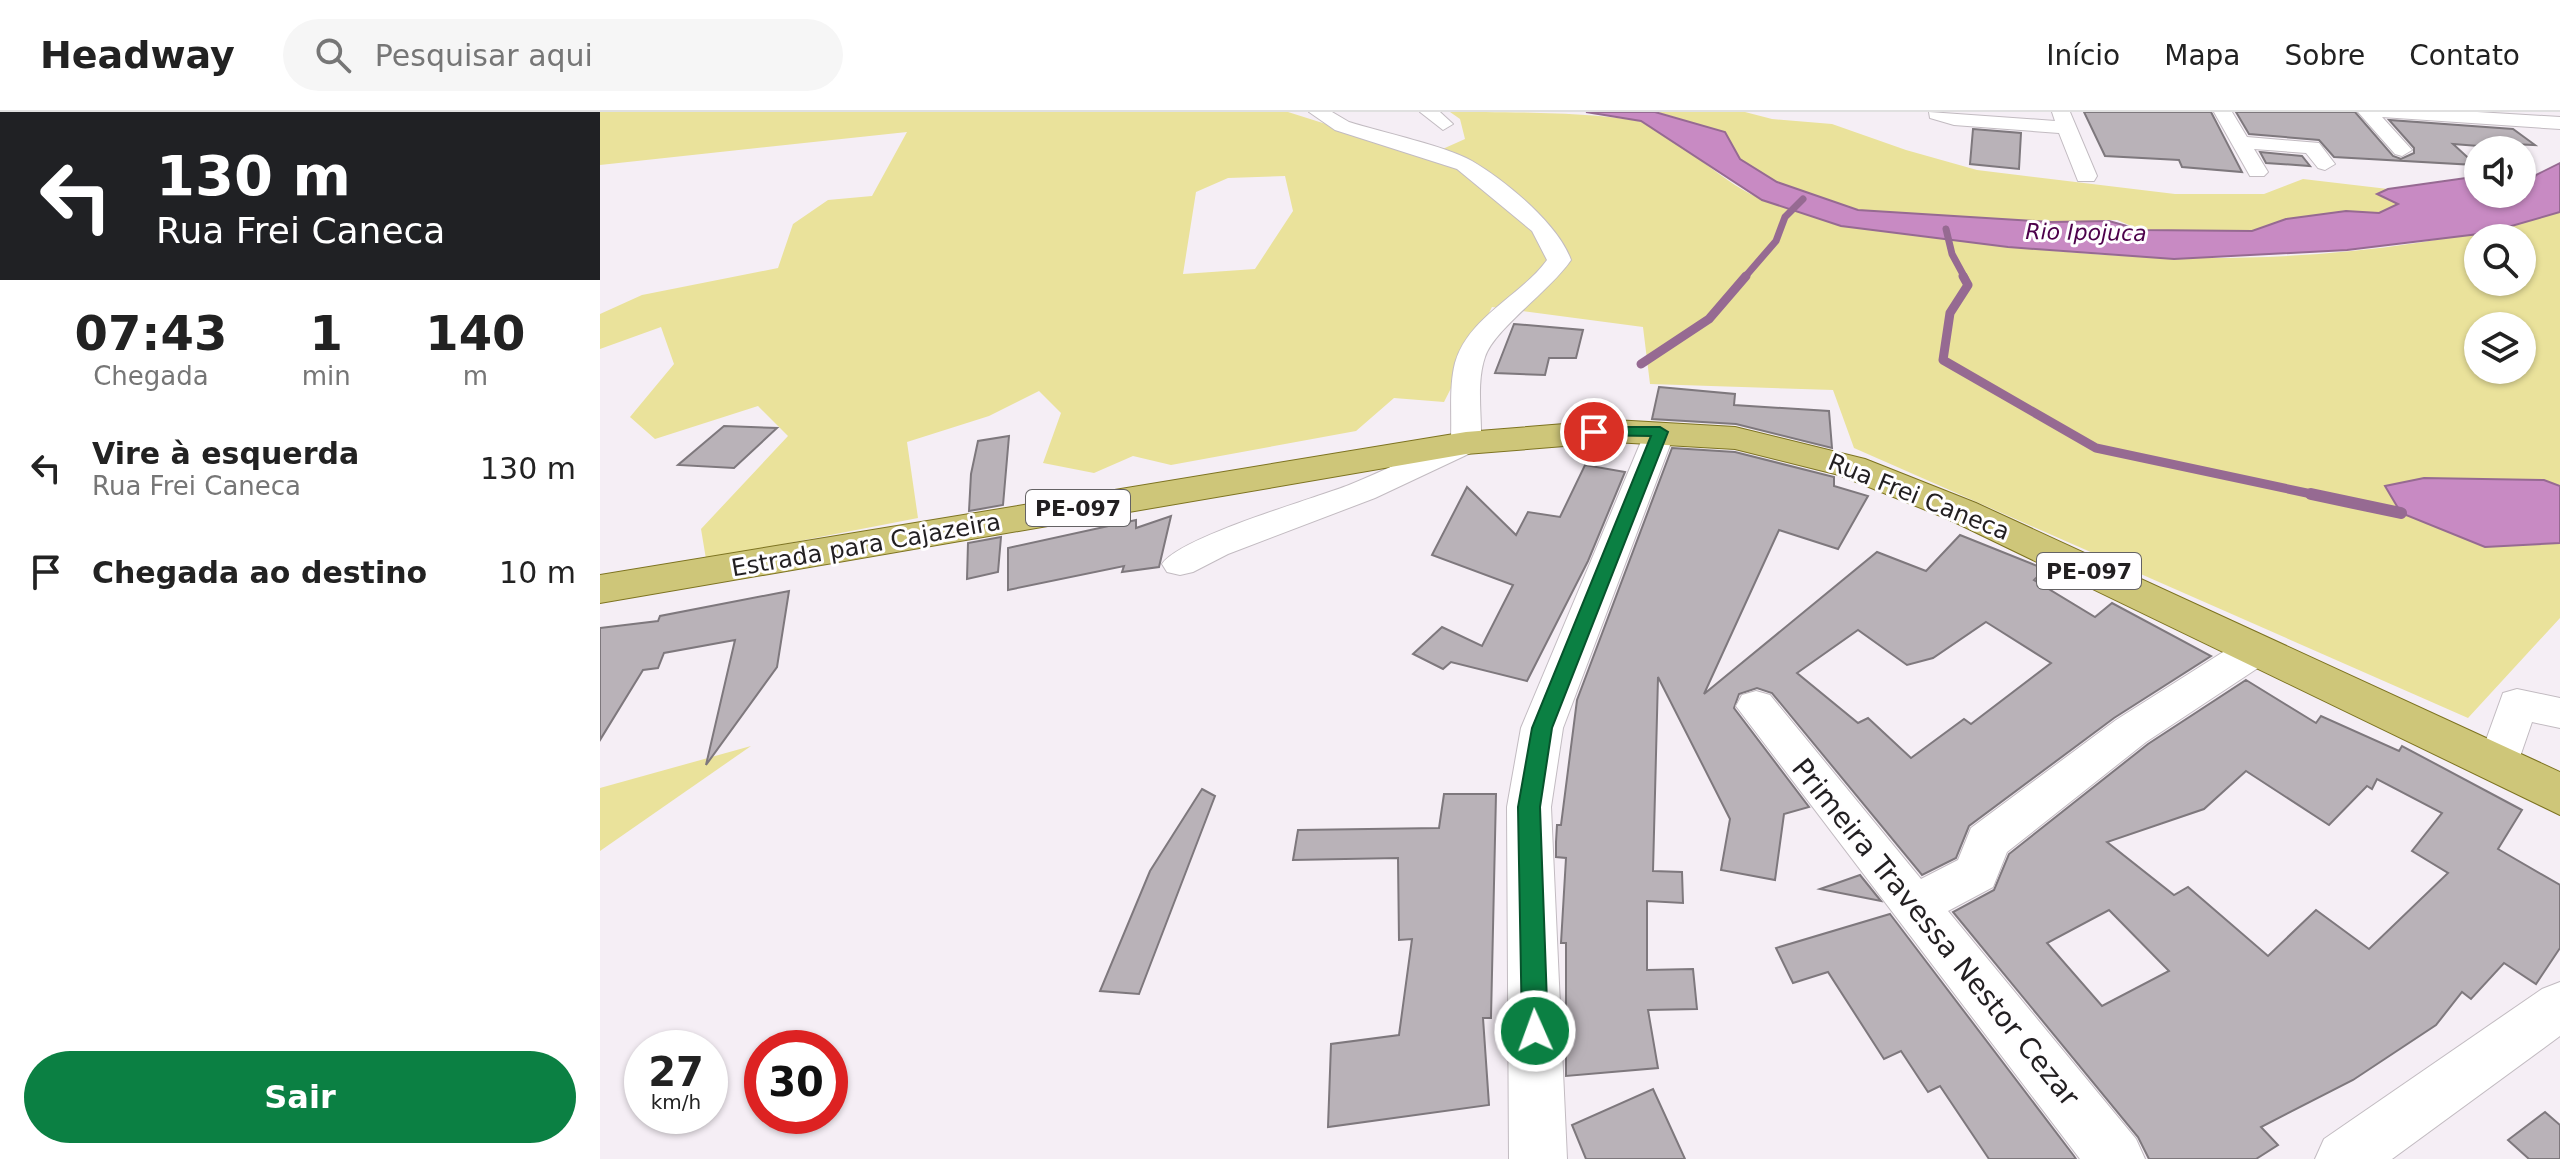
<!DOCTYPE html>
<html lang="pt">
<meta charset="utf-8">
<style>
:root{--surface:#fff;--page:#f6f6f6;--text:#222;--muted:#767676;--line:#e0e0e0;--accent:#0b8043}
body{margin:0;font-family:"DejaVu Sans",sans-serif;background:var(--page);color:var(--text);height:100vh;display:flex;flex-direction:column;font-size:30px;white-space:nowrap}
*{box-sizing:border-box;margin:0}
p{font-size:26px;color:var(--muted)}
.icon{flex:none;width:44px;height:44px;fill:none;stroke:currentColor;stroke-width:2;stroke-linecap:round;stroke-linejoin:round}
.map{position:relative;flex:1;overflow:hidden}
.drawer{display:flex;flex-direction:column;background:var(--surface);width:600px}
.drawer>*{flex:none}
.top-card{background:#202124;color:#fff;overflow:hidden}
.fabs{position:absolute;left:1864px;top:24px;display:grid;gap:16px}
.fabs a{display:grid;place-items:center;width:72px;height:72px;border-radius:50%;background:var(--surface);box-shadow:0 2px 6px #0004;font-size:40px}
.speed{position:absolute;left:24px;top:918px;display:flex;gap:16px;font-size:40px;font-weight:700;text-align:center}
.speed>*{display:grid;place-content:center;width:104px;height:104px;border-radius:50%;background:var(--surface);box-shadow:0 2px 6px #0004;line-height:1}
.speed small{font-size:20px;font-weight:400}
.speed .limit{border:12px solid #d22;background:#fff;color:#111}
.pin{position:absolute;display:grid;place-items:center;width:68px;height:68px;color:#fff;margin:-34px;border:4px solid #fff;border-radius:50%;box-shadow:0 2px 8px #0007}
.me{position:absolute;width:88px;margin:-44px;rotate:358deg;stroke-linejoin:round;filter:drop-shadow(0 0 6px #0008)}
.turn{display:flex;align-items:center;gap:28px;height:168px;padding:0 24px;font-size:36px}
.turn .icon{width:104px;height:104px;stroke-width:2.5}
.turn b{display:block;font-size:56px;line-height:68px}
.eta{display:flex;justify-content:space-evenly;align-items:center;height:136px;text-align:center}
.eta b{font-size:48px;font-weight:600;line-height:56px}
.button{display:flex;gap:16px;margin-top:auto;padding:16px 24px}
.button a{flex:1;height:92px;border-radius:48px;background:var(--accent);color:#fff;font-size:32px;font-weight:600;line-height:92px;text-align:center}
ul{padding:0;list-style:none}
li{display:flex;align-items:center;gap:24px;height:104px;padding:0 24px}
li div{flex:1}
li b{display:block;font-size:30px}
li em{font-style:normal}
header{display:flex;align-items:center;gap:48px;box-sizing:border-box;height:112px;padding:0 40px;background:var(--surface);border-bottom:2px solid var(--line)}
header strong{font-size:38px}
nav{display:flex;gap:44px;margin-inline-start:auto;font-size:28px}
.search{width:560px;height:72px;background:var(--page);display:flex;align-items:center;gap:20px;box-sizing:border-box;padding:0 28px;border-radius:44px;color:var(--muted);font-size:30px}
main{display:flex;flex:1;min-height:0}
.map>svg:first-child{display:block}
</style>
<header>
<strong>Headway</strong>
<div class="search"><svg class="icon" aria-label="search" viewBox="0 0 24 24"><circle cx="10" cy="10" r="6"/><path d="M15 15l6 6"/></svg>Pesquisar aqui</div>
<nav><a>Início</a><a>Mapa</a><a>Sobre</a><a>Contato</a></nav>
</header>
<main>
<section class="drawer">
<div class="top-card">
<div class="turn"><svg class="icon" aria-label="left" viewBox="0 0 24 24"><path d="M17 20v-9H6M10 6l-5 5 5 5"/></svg><div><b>130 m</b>Rua Frei Caneca</div></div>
</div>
<div class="eta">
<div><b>07:43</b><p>Chegada</p></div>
<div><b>1</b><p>min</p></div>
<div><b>140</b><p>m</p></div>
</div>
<ul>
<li><svg class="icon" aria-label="left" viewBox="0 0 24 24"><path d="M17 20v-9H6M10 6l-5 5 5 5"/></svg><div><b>Vire à esquerda</b><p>Rua Frei Caneca</p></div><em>130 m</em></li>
<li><svg class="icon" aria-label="arrive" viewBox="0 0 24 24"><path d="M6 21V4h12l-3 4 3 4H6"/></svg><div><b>Chegada ao destino</b></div><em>10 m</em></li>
</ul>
<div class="button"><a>Sair</a></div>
</section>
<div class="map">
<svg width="1960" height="1047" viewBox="0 0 1960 1047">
<rect width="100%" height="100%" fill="#f5eef5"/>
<g fill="#eae29b" fill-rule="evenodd">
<path d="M0,0H688L827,44L865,27L860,7L850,0C902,0 996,0 1042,10C1082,27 1127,76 1165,88C1198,99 1236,103 1271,111C1490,157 1745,162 1960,100V506L1868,606L1254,336L1233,278L1050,272L1043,215L892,195L844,290L794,286L756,319L571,353L533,344L494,361L443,351L461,301L439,279L389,304L307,330L318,406L106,447L101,417L188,324L158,294L55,327L30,305L74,252L61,215L0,237V202L42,183L178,156L193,112L228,88L272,84L307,20L0,53ZM685,64L693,99L655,157L583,162L596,80L628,66ZM1878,126H1922V170H1878ZM1878,214H1922V258H1878Z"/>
<path d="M1057,0H1145L1172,7L1232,12L1306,38L1377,58L1575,82H1664L1703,67L1788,77L1778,82L1799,92L1779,101L1746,99L1686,107L1652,119L1541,118L1517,108L1451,110L1258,98L1177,70L1140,47L1125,20Z"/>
<path d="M151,634L0,739V676Z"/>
</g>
<g fill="#c88ac3" stroke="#966a92" stroke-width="2">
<path d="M986,0H1055L1125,20L1140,47L1177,70L1258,98L1451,110L1509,109L1541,118L1652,119L1686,107L1746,99L1779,101L1798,92L1777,82L1788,77L1873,65L1878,66V82H1922V69H1933L1936,63L1960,51V100L1887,121L1747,138L1574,147L1408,135L1241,114L1162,88L1041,9Z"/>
<path d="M1824,366L1944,368L1960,374V431L1885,435L1801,401L1785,374Z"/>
</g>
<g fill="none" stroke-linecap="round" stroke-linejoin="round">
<g stroke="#966a92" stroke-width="7">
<path d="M1346,117L1352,142L1365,166"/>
<path d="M1144,166L1176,129L1185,105L1203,87"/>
</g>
<g stroke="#966a92" stroke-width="9">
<path d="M1363,164L1368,173L1350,201L1343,248L1496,336L1721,384"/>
<path d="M1041,252L1109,207L1146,164"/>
</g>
<path stroke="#966a92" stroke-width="12" d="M1711,382L1801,401"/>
</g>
<g fill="#b9b2b8" stroke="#7e787d" stroke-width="2" fill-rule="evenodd">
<path d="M1484,0H1611L1642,60L1582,55L1579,48L1505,44Z"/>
<path d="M1636,0H1755L1793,44L1801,47L1814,41V36L1789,8L1913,17L1935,33L1911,32L1917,37L1853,32L1876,53L1734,45L1719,28L1649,22Z"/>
<path d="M1373,17L1421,21L1419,57L1370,52Z"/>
<path d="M1660,40L1702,44L1710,54L1666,51Z"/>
<path d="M914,212L983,218L976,246H949L945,263L895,261Z"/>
<path d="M1059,275L1135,282L1134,293L1229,299L1232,336L1136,312L1052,307Z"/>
<path d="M124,314L177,316L134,356L78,353Z"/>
<path d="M409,324L403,393L369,399L371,362L378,329Z"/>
<path d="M1072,336L1135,340L1234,365V374L1268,384L1238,437L1179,418L1104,582L1277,440L1326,459L1360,423L1445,457L1434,468L1495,505L1512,491L1611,544L1514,606L1369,714L1356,746L1322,763L1172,581L1157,576L1139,582L1134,596L1209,695L1184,702L1175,768L1121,758L1130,707L1058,565L1053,759L1082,760L1083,791L1047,789V858L1093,857L1097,897L1048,898L1058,956L966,964V831H961L966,746L956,745V730L957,713H961L977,588ZM1386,510L1451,551L1371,612L1364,607L1311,646L1268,606L1258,611L1197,561L1258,518L1307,553L1333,546Z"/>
<path d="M985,353L1025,360L988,449L927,569L851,550L843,557L813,542L842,515L882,534L913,473L832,443L867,375L916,423L928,400L960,405Z"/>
<path d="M571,404L559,455L522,460L524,454L408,478V436L536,408V416Z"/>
<path d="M401,425L398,460L367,467L368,431Z"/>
<path d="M189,479L177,555L106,653L135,528L64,541L58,556L43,558L0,628V516L58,509L60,504Z"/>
<path d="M1646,568L1716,611L1721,604L1799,639L1802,634L1922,698L1898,737L1960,773V836L1936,872L1904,851L1871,887L1862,880L1836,913L1753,968L1661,1015L1678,1033L1656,1047H1549L1538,1025L1353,800L1394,778L1409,742L1548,632ZM1646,659L1729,713L1767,674L1772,677L1777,667L1842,701L1812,739L1848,761L1769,837L1716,798L1668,844L1588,775L1574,783L1507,730L1604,697ZM1509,798L1569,859L1502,894L1447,831Z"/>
<path d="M602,677L615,684L539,882L500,879L550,759Z"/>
<path d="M844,682H896L891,906H883L889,993L728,1015L731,932L799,923L812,827L799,828L798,746L693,748L698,718L839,716Z"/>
<path d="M1260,763L1281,789L1220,777Z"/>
<path d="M1290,802L1474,1044L1476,1047H1389L1340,974L1328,980L1301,939L1284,947L1228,860L1193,871L1176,836Z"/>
<path d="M1053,977L1085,1047H986L972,1013Z"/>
<path d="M1945,1000L1960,1013V1047H1929L1908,1028Z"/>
</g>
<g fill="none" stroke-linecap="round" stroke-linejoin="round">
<g stroke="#c2bbc1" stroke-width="2">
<g id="minor">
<path d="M709,0H732L749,10C781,20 846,34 872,49C906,69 958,112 971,148C951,178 894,217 885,245C876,271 882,303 881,331L877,338L775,386L628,442L593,460L580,463L567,460L562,452C580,425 713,387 749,373C784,359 817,342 851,326C852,301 849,275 855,251C868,205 921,184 947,148L932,119L857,57L735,18Z"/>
<path d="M820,0H840L853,12L843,18Z"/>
<path d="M1329,0L1455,9L1452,0H1470L1497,64L1494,69H1478L1459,21L1354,13L1330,6Z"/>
<path d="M1614,0H1632L1647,25L1719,31L1735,52L1725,58L1718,56L1706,41L1654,37L1668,60L1664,64H1650Z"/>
<path d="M1758,0H1877L1960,5V17L1782,5L1812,38L1802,44L1795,42Z"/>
<path d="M1060,311L1071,314L1075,320L963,616L951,695L967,1047H909L907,695L921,616L1045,320L1049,314Z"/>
<path d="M1656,524L1670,528L1675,538L1670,548L1546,630L1407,740L1393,775L1348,799L1536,1027L1545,1047H1480L1136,594L1142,583L1156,579L1170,583L1321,767L1358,748L1371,716L1516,608L1642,528Z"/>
<path d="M1917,577L1960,586V616L1932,610L1913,665L1898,670L1883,665L1877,653L1903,581Z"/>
<path d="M1960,870V924L1792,1047H1715L1724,1027L1942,877Z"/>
</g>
</g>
<g stroke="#7d7320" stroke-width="2">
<path id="major" d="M1014,308L1135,315L1265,347L1376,391L1960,660V703L1348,407L1239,363L1135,337L1014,330L866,342L0,491V463L866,320Z"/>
</g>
<use href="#minor" fill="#fff" fill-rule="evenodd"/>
<use href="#major" fill="#cec679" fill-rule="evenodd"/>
</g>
<path fill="#0b8043" stroke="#07532c" stroke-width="2" d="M994,315H1060L1068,320L952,616L940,695L948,919L944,927L935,931L926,927L922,919L918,695L932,616L1051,324L988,323L986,320Z"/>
<g text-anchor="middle" stroke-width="6" stroke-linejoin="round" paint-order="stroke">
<g font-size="22" font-style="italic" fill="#4d004b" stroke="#fffeff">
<text transform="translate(1486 120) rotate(1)" y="8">Rio Ipojuca</text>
</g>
<g fill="#fffeff" stroke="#646264" stroke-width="2">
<rect x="426" y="378" width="104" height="36" rx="6"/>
<rect x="1437" y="441" width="104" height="36" rx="6"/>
</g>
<g font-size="22" font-weight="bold" fill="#221f21">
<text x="478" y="404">PE-097</text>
<text x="1489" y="467">PE-097</text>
</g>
<g font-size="24" fill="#221f21" stroke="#fffeff">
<text transform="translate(1319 385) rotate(22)" y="8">Rua Frei Caneca</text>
<text transform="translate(266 433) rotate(-10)" y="8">Estrada para Cajazeira</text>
</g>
<g font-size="28" fill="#221f21" stroke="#fffeff">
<text transform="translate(1336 820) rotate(51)" y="10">Primeira Travessa Nestor Cezar</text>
</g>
</g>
</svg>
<div class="fabs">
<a><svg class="icon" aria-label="sound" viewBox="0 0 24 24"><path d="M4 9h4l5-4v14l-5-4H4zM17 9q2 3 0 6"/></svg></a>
<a><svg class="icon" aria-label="search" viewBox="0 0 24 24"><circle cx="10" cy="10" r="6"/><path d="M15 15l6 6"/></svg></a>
<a><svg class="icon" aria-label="layers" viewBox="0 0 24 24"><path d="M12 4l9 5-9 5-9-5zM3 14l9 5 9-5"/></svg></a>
</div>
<div class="speed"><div>27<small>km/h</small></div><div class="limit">30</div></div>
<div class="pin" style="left:994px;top:320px;background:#d93025"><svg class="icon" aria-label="arrive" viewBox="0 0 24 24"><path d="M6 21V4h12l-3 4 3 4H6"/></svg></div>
<svg class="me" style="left:935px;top:919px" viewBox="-20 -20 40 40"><circle r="17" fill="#0b8043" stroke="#fff" stroke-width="3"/><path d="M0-11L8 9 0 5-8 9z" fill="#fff"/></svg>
</div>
</main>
